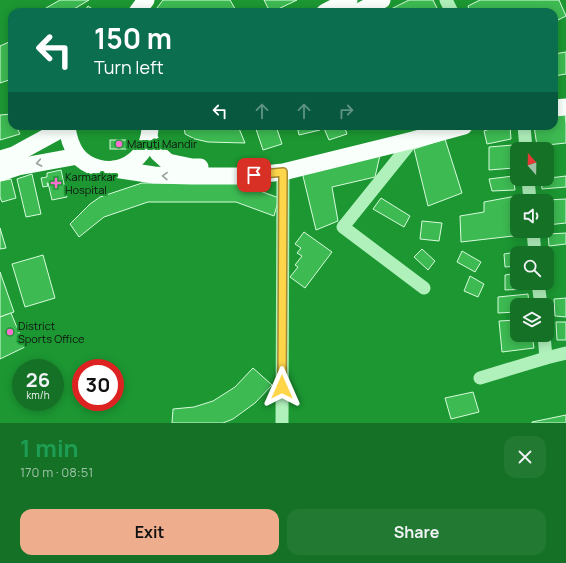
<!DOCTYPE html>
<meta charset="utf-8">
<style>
:root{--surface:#157126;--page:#227932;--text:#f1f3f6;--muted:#9dc2a7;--accent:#eead8d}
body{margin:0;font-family:Manrope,sans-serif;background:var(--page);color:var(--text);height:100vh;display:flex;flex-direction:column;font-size:15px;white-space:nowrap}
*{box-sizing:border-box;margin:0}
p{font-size:13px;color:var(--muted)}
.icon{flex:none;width:22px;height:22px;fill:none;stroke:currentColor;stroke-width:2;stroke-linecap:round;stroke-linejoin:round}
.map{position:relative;height:423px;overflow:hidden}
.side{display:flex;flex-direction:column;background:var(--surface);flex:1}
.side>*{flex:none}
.banner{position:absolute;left:8px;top:8px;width:550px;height:122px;border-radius:12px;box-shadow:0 2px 10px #0003;background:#0b6e4f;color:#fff;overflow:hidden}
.needle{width:26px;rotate:340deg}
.tools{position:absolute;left:510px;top:142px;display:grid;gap:8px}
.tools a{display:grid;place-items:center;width:44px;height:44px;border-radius:8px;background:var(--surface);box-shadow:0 2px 10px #0003;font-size:20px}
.speed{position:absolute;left:12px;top:359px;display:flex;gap:8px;font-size:20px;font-weight:700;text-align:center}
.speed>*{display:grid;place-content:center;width:52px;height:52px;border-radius:50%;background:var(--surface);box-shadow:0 2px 10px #0003;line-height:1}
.speed small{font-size:10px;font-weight:400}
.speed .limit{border:6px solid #d22;background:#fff;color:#111}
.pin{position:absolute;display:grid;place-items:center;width:34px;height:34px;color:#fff;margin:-17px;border-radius:8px;box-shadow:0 2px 6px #0006}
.me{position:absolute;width:44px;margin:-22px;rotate:0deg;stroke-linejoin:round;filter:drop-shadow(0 0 3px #0008)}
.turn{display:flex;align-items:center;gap:14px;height:84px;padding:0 20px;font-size:18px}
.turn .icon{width:52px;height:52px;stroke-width:2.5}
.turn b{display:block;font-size:28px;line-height:34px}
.lanes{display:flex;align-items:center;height:38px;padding:0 20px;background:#0003;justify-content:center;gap:20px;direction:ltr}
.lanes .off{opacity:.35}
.round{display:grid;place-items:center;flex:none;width:42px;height:42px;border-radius:12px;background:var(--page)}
.overview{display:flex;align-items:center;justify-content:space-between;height:68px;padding:0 20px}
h1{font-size:24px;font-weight:700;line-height:30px;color:#1e9e55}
.cta{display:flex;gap:8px;margin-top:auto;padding:8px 20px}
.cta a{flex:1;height:46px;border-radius:12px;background:var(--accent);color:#111;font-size:16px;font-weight:700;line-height:46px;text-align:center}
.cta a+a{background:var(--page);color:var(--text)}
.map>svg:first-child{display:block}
</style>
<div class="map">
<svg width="566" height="423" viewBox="0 0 566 423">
<rect width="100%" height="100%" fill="#1c9732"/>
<g fill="#3dba52" stroke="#d7fbdd">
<path d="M60,0H89L69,12H48L46,8Z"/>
<path d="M163,0H230L237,12H154Z"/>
<path d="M264,0H297L272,12H270Z"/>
<path d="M409,0H433L439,12H385Z"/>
<path d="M480,0H559L566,16L554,22V12H470L468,6Z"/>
<path d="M88,6L97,12H84Z"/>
<path d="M9,42L12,51V79L0,83V46Z"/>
<path d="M566,52V74L554,76V54Z"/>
<path d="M565,113L566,125V143L537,146L534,126H554V115Z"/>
<path d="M11,114L12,117V126H16L20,134L0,140V115Z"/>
<path d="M184,126H238L245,143L208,142L195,139L185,134Z"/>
<path d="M255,126H276L282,144L263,150Z"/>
<path d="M297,126H319L320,130L299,135Z"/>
<path d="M323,126H344L347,134L329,140Z"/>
<path d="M498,126H510L511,139L487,144L484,131Z"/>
<path d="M445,139L462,193L428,206L414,149Z"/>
<rect x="110" y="140" width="17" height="9"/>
<path d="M513,145L514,168L489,170V147Z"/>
<path d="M380,155L375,177L332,187L338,221L316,230L302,172Z"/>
<rect x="547" y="157" width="4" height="17"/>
<path d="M61,170L67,197L52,200L48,183H47L48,186L43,187L41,178L47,177V173Z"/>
<path d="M32,174L41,214L26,217L17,179Z"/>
<path d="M513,176L515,190L492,191L489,179Z"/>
<path d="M566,176V187L542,189L541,179Z"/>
<path d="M11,179L16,198L2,202L0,197V181Z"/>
<path d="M142,183H233L244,185L279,198L274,216L236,202H148L104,217L79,237L70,224L90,204L100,197Z"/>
<path d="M516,196L517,231H522V235L461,242L460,216L484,212V202Z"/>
<path d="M381,198L410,216L404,227L373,209Z"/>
<path d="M566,199V223L547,225V201L546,200Z"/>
<path d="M422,221L442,223L439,241L420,239Z"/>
<path d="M0,228L6,248L0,249Z"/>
<path d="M304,232L332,252L305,288L290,277L298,267L295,265L302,256L297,253L301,248L295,244Z"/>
<path d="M566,233V244L549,246L548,234Z"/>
<path d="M422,249L435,261L428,270L414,257Z"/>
<path d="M462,251L481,262L475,272L457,262Z"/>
<path d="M522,251V253H517V266L505,267L504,254Z"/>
<path d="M43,255L55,298L25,307L12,264Z"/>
<path d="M0,272L14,312L0,317Z"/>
<path d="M517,273V283H526L527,289L505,290V275Z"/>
<path d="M470,276L484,284L478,297L464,291Z"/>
<path d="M528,294L529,305H517V312L498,313V297Z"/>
<path d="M566,298V317L555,316L554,299Z"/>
<path d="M11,313L25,347L0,359V317Z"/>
<path d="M517,320V335H532L534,348L502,352L499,321Z"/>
<path d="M556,322H566V340H557Z"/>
<path d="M253,368L272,385L255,403L233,419L223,423H172L173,409L194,407L213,401L235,387Z"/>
<path d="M473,392L479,412L451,419L445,398Z"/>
<path d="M566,415V423H532V422Z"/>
</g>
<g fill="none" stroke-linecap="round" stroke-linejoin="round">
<g stroke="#b0f0bb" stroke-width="13">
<path d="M446,0L452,12"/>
<path d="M524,126L526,149"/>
<path d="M413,140L343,227L424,288"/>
<path d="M528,179L530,201"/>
<path d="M533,231L535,253"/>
<path d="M538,283L541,305"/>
<path d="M544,335L546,358"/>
<path d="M480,378L546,358L566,353"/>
<path d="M282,423L283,172"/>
</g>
<g stroke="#f9fffa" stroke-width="17">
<path d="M137,12L146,0"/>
<path d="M325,12L349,0"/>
<path d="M358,12L382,0"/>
<path d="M554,108L566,107"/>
<path d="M67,126C68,137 71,146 77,155C82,161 90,166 98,168C126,175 150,154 150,126"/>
<path d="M149,138L158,153L168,162L192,167H200"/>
<path d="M0,159L14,155L67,126"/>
<path d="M114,169L154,175L192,176H244L283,172L413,140L464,126"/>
<path d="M0,173L18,167L78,156"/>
</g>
</g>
<defs><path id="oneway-chevron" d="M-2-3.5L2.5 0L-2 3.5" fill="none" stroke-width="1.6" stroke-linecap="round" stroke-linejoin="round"/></defs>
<g stroke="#9ca09d">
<use href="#oneway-chevron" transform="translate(39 163) rotate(169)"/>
<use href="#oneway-chevron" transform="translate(165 176) rotate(-178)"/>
</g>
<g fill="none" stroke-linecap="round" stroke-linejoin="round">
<g stroke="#a68a30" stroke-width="10">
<path id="route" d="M254,175L283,172L282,387"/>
</g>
<use href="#route" stroke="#ffd54a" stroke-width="7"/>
</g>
<g fill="#ff6fd0" stroke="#1c9732" stroke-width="1.5">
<circle cx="119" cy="144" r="4"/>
<path d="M54 177h4v4h4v4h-4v4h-4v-4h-4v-4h4z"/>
<circle cx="10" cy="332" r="4"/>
</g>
<g text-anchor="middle" stroke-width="4" stroke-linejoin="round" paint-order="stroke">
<g font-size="11" fill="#111" stroke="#1c9732" text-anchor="start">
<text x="127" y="148">Maruti Mandir</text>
<text x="65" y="181">Karmarkar<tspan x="65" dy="13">Hospital</tspan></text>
<text x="18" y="330">District<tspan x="18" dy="13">Sports Office</tspan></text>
</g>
</g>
</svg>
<div class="tools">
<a><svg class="needle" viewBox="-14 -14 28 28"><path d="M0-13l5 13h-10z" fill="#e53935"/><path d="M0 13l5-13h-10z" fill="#9dc2a7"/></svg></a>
<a><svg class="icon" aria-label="sound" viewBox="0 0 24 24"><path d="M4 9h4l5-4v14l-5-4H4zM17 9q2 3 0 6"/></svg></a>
<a><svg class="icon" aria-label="search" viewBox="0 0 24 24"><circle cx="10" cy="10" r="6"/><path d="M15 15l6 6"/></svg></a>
<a><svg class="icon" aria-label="layers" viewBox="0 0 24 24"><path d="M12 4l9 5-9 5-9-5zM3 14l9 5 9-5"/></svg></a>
</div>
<div class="speed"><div>26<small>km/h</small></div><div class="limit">30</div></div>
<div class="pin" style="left:254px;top:175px;background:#d93025"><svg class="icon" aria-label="arrive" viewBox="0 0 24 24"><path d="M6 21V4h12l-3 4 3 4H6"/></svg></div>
<svg class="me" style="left:282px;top:387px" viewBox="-20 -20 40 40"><path d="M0-17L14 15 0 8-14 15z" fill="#ffd54a" stroke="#fff" stroke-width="4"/></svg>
<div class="banner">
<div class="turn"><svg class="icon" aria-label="left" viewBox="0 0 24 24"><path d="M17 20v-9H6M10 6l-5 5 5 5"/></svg><div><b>150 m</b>Turn left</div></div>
<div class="lanes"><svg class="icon" aria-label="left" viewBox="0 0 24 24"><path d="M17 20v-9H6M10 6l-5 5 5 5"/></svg><svg class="icon off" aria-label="ahead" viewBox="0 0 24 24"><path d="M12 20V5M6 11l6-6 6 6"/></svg><svg class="icon off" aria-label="ahead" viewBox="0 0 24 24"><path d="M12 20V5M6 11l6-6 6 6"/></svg><svg class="icon off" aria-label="right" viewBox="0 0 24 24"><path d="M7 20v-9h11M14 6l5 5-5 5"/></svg></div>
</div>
</div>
<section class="side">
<div class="overview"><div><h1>1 min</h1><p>170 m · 08:51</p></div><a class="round"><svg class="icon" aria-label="close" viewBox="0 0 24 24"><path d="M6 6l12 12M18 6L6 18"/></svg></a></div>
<div class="cta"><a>Exit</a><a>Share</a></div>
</section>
